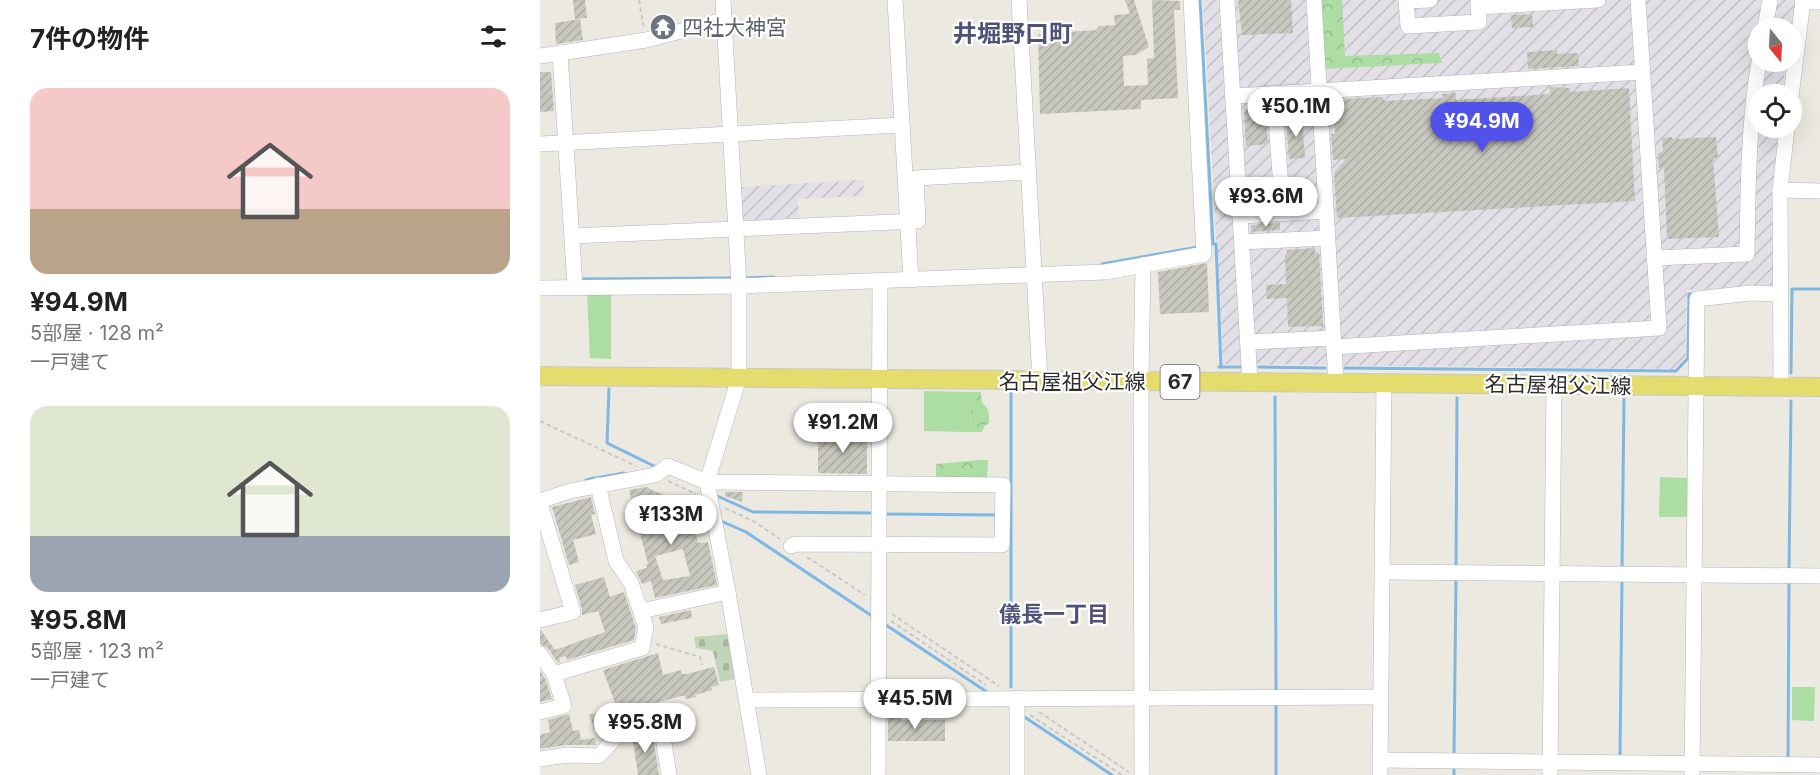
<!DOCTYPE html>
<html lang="ja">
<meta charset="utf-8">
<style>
body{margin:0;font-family:Inter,"Noto Sans JP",sans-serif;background:#f6f6f6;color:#222;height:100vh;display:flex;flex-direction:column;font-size:22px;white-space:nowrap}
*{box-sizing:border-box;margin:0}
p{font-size:20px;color:#767676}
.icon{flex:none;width:33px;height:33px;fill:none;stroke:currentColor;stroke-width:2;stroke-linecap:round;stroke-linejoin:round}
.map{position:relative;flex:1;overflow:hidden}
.sheet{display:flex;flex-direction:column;background:#fff;width:540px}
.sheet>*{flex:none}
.needle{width:39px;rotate:162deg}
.fabs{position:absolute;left:1208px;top:18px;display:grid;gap:12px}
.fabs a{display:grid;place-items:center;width:54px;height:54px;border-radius:50%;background:#fff;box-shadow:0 6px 24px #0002;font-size:30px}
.price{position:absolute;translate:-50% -51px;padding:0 14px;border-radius:21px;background:#fff;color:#222;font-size:20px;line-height:39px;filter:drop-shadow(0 2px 3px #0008)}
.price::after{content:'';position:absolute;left:50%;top:36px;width:18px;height:14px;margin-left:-9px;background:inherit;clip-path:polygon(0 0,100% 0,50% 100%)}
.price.active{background:#5052e9;color:#fff}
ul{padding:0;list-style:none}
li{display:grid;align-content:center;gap:12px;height:318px;padding:0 30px}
li span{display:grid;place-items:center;height:186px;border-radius:18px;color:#555}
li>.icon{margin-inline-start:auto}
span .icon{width:108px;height:108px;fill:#fffc;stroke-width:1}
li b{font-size:26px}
h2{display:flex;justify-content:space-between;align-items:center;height:72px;padding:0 30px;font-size:26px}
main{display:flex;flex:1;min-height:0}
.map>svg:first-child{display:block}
.industrial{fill:url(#industrial-furrows)}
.grass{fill:#acdda2}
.forest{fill:url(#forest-crowns)}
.cemetery{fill:url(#cemetery-stones)}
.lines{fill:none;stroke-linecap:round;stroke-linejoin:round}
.stream{stroke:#7eb7e4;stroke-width:3}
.building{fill:url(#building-hatch);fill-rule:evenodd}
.minor-casing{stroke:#b3b4be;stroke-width:16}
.major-casing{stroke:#c8c8c8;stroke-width:20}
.path{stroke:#c8c8c8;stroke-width:2;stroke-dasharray:4.5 3;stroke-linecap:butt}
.minor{stroke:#fff;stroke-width:15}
.major{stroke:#e4dd6e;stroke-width:18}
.labels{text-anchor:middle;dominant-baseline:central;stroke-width:4.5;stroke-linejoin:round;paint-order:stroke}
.shield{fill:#fff;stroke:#6b6b6b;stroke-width:1.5}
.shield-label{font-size:20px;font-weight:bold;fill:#2c2c2c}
.worship-label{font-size:21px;fill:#5b616d;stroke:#fff;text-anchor:start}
.street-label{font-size:21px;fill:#2c2c2c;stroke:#fff}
.neighbourhood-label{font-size:22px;font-weight:bold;fill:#505179;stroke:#fff}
.quarter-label{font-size:24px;font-weight:bold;fill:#505179;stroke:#fff}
</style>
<main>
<section class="sheet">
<h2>7件の物件<svg class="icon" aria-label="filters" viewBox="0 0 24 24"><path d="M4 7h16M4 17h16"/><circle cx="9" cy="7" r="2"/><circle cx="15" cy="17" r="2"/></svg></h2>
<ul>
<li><span style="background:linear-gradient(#f6c9c9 65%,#b9a48a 0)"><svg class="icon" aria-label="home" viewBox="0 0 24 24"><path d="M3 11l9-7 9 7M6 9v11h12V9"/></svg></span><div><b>¥94.9M</b><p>5部屋 · 128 m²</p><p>一戸建て</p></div></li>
<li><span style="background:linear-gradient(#dfe7d0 70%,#9aa5b1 0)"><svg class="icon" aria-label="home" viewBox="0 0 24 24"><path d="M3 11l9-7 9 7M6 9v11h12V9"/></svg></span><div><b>¥95.8M</b><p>5部屋 · 123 m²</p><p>一戸建て</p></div></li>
</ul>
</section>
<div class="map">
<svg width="1280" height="775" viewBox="0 0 1280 775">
<defs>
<pattern id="industrial-furrows" width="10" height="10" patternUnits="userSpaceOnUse" patternTransform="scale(1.5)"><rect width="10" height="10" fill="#e2e0e6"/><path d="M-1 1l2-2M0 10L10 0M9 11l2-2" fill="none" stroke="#c2c0c5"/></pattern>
<pattern id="forest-crowns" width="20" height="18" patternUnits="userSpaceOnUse" patternTransform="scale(1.5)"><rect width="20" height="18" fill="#acdda2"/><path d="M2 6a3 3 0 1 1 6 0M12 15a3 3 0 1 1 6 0" fill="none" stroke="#94be8c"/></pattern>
<pattern id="cemetery-stones" width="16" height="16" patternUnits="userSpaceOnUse" patternTransform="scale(1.5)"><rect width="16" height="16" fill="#c2d5b9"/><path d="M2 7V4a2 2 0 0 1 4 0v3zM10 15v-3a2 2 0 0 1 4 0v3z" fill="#a7b79f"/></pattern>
<pattern id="building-hatch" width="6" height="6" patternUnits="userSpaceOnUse" patternTransform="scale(1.5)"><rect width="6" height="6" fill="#c8c7be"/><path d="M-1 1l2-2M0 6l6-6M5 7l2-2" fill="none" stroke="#acaba3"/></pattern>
</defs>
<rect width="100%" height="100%" fill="#ece9e0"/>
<g class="industrial">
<path d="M663 0H1257L1251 33V28H1218V62H1246L1242 94H1218V128H1239L1236 159 1233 288 1147 290 1146 357 1135 369 683 364Z"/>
<path d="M323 180 324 196 258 199 259 223 205 225 202 221 200 187Z"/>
</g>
<g class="grass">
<path d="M47 292H71V359L50 358Z"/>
<path d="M384 391 431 392 430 432 384 431Z"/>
<path d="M1120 477 1147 478V517H1119Z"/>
<path d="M1252 687H1275L1274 721 1252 720Z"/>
</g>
<g class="forest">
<path d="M780 0H802L805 56 899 53 902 63 782 69Z"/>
<path d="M431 392H441L442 403C450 409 449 414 449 424L445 425 442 432H430Z"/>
<path d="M439 460H448L447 480 396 479V464Z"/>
</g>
<path class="cemetery" d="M187 634 195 679 180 682 173 651 156 648 154 637Z"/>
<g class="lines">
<g class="stream">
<path d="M660 0 673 244H676L681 367"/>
<path d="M562 264 658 247"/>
<path d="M205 278 233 277"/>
<path d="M40 279 192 278"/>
<path d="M679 367H702"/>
<path d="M719 367 785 368"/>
<path d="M805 368 1136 371 1148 358 1149 294H1156"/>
<path d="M1251 373 1252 289H1280"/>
<path d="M69 389 67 443 116 467"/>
<path d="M471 393V687"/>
<path d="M735 397 736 692"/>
<path d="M56 478 84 473"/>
<path d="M46 480 54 478"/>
<path d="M175 495 213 512 333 513"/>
<path d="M344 514 458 515"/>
<path d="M181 521 206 532 332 616"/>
<path d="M916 568 917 398"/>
<path d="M1082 569 1084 399"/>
<path d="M1249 570 1251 401"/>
<path d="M343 623 447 692"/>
<path d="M483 716 572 775"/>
<path d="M914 756 916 578"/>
<path d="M1080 757 1082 580"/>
<path d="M1248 759 1249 582"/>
<path d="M736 775V702"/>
<path d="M914 775V766"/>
</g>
</g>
<g class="building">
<path d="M33 0H45L47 18 35 19Z"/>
<path d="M585 0H594L609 47 596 55 583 56 584 86 608 85 607 59 614 58 612 0 640 1V10H634L638 98 601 100V109L500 114 498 34 556 30 559 26 575 25 574 15 590 14Z"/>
<path d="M698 0H751L753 33 702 35Z"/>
<path d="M992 14 993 27 972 28 971 15Z"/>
<path d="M40 19 43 40 16 44 15 23Z"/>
<path d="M1017 50V54L1038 53 1039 66 988 69 987 52Z"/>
<path d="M0 72H11L14 111 0 112Z"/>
<path d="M1010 87 1030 88V92L1089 88 1095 201 797 218 794 173 806 159 793 160 791 134H795L793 104 801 103V99L843 97 844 101 903 98 902 94 916 93V100L1010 94Z"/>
<path d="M725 108 728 144 706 146 704 109Z"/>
<path d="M762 117 765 158 749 159 746 118Z"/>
<path d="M1132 137 1133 139 1176 137 1178 158H1173L1179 237 1127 239 1124 167 1119 168 1118 153 1123 152 1122 138Z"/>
<path d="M740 223V230L711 232V225Z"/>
<path d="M775 248V253H779L783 326 748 327 747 298 727 299 726 285 746 284 745 255 747 254V250Z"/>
<path d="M667 263 669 312 620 314 618 272Z"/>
<path d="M278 434H327V474L278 473Z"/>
<path d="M106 487 130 498 124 509 144 504 149 506 158 543 168 542 177 585 115 598 111 581 102 584 96 571 107 568 106 565 108 564 89 490ZM143 549 150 576 123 580 115 556Z"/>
<path d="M185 492H203L202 502 185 496Z"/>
<path d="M51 497 55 514 51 515 56 534 33 540 39 562 29 565 12 507Z"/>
<path d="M64 577 70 597 84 592 96 628 94 640 27 660 26 656 19 658 20 662 18 663 8 648 0 644V629L15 650 65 632 58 611 42 615V609L35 585Z"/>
<path d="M151 610 152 618 121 624 119 617Z"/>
<path d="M118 653 123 675 141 670 142 674H147L174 667 179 685 171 687 173 690 155 695 156 697 146 699 145 696H141L108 705 110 710 84 717 54 728 49 715 76 706 63 670Z"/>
<path d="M0 671 5 678 12 699 0 702Z"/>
<path d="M348 713H360L361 720H405V741H348Z"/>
<path d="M29 714 33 731 39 730 41 740 55 738 56 745H26L0 749V735L10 732 8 720Z"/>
<path d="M112 730 119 775H98L92 735Z"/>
</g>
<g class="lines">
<defs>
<g id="minor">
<path d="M183 0 199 286V378L167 482 188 592 219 775"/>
<path d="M355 0 371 280"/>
<path d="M479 0 500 380"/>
<path d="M687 0 710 382"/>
<path d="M774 0 796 382"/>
<path d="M866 0 868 26 939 22 938 0"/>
<path d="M866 1 890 0"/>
<path d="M1262 2H1280"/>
<path d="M938 7 1058 0"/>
<path d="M1225 28 1230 0"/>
<path d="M20 53 35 287"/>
<path d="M0 56 106 40 184 20"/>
<path d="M734 93 743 214"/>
<path d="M693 96 1103 72"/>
<path d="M1251 96 1263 0"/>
<path d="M0 144 362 125"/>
<path d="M1240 190 1280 191"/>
<path d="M700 216 786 211"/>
<path d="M32 236 378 221 376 178 488 172"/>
<path d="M702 242 787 238"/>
<path d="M1114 258 1207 254C1208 190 1208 125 1219 62"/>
<path d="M0 288 199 286 565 272 664 254 651 0"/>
<path d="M708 342 793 338"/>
<path d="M793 347 1119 328 1098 0"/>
<path d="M1241 387 1240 190 1247 128"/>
<path d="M0 501 30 491 115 475 128 466 167 482 463 485 462 545 255 544 251 546"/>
<path d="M0 503 33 612 0 620"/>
<path d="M842 572 1280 576"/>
<path d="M101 611 188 592"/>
<path d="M0 654 14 674 102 648 106 627 91 583 76 561 58 485"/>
<path d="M477 698V775"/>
<path d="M206 700 841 697"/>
<path d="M0 712 24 706 14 674"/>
<path d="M0 759 27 755 59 756 86 726 120 718 129 775"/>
<path d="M840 760 1280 765"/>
<path d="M338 775 340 281"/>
<path d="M602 775 601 381 603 265"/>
<path d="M840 775 844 383"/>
<path d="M1010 775 1014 385"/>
<path d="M1152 775 1157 299 1210 293 1240 294"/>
</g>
<path id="major" d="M0 376 1280 387"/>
</defs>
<use href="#minor" class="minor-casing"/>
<use href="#major" class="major-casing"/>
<g class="path">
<path d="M99 0 104 29"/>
<path d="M0 421 96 466"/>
<path d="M128 481 156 494"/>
<path d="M185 508 213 521 240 539"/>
<path d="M267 557 325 595"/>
<path d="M352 614 459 686"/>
<path d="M351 621 446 685"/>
<path d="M116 644 160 657 162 665"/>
<path d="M499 712 589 772"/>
<path d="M490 715 582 775"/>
</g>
<use href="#minor" class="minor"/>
<use href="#major" class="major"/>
</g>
<defs>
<symbol id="temple-disc" viewBox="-11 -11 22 22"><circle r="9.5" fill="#6b7280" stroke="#fff"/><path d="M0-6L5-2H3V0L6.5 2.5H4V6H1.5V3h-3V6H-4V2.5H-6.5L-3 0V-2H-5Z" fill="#fff"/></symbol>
</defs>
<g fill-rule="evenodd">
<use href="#temple-disc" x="108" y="12" width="30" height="30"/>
</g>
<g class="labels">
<rect class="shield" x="620.5" y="365" width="39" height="34" rx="4.5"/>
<g class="shield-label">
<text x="640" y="382">67</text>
</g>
<g class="worship-label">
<text x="142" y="27">四社大神宮</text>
</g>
<g class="street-label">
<text x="532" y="381">名古屋祖父江線</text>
<text transform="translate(1018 385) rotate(1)">名古屋祖父江線</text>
</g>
<g class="neighbourhood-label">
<text x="514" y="614">儀長一丁目</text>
</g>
<g class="quarter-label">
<text x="473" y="33">井堀野口町</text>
</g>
</g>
</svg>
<div class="fabs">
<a><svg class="needle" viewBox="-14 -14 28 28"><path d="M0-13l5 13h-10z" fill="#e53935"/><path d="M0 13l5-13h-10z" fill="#767676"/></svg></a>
<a><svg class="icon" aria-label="locate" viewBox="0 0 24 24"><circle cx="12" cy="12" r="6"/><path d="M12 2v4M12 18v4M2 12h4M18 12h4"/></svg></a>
</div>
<b class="price" style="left:756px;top:138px">¥50.1M</b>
<b class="price active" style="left:942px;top:153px">¥94.9M</b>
<b class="price" style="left:726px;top:228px">¥93.6M</b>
<b class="price" style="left:303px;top:454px">¥91.2M</b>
<b class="price" style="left:131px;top:546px">¥133M</b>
<b class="price" style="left:375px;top:730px">¥45.5M</b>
<b class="price" style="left:105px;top:754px">¥95.8M</b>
</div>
</main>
